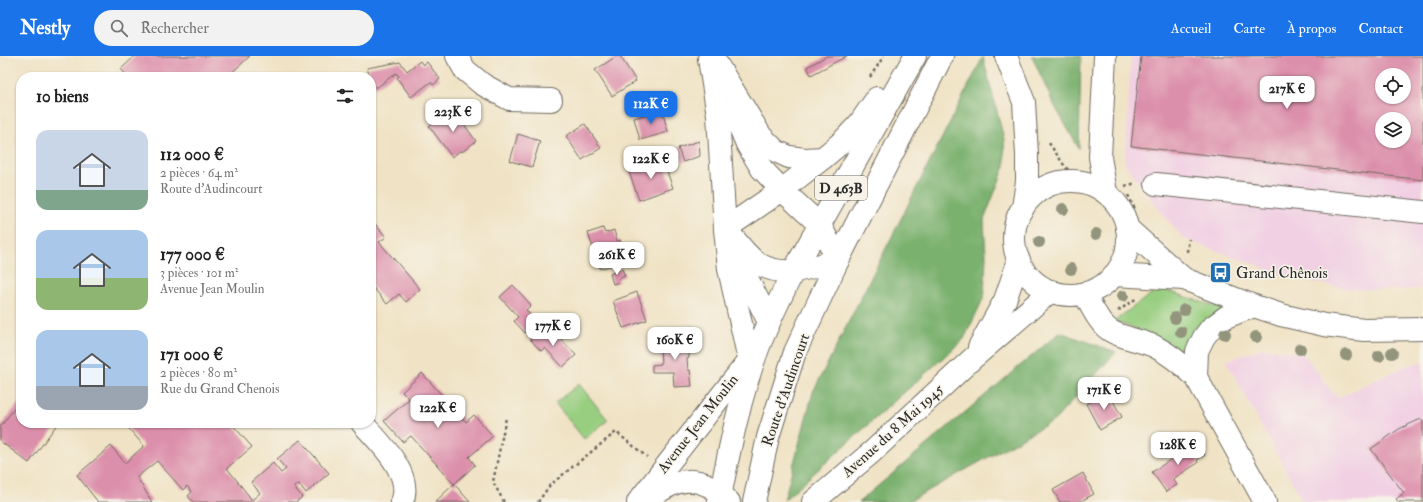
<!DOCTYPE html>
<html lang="fr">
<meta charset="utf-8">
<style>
body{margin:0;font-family:"IM FELL Double Pica",serif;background:#f2f2f2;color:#222;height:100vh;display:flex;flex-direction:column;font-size:15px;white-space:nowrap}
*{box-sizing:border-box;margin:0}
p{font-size:13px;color:#767676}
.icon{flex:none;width:22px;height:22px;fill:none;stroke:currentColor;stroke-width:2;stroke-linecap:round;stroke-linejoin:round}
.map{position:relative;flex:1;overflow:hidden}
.drawer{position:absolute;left:16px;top:16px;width:360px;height:356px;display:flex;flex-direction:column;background:#fff;border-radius:16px;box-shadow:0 1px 3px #0004}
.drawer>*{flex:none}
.controls{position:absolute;left:1375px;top:12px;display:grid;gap:8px}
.controls a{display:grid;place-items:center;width:36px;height:36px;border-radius:50%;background:#fff;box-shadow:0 1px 3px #0004;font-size:20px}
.price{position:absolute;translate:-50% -34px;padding:0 9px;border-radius:8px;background:#fff;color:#222;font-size:13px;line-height:26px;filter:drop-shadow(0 1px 2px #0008)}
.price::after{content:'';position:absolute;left:50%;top:24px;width:12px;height:9px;margin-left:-6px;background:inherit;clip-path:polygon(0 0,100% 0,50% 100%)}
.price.on{background:#1a73e8;color:#fff}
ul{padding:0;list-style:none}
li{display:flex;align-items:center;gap:12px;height:100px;padding:0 20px}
li span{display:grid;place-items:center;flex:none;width:112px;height:80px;border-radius:12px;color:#555}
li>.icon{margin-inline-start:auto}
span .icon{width:48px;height:48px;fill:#fffc;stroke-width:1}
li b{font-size:17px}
h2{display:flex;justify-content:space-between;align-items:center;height:48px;padding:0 20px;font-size:17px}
header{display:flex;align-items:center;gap:24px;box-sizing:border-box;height:56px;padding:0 20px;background:#1a73e8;color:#fff}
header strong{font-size:19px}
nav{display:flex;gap:22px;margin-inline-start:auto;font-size:14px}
.search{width:280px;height:36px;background:#f2f2f2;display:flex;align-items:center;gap:10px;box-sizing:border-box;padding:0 14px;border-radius:22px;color:#767676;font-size:15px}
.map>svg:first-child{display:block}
.built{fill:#f1d0e3;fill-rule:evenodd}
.green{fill:#98ce80;stroke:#627c56}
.forest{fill:#7ab16e;stroke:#526e4c}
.building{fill:#dc8fab;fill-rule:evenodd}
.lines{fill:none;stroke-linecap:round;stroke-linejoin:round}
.minor-casing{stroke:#706b61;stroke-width:24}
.major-casing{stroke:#706b61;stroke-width:24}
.path{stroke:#706b61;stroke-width:2.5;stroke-dasharray:3 3;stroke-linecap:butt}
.minor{stroke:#fff;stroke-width:22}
.major{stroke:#fff;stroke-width:22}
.tree{fill:#92947c}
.labels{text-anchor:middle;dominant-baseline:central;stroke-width:3;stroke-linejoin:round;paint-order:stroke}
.shield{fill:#f7f3e8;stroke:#686764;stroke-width:1}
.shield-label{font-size:14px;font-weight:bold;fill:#2b2b2b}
.poi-label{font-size:15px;fill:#2b2b2b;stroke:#f7f3e8;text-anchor:start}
.street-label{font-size:15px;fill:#2b2b2b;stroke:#f7f3e8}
</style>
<header>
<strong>Nestly</strong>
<div class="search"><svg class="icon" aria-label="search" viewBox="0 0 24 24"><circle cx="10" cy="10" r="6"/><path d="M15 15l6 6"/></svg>Rechercher</div>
<nav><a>Accueil</a><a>Carte</a><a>À propos</a><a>Contact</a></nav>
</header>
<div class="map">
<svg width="1423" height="446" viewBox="0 0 1423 446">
<rect width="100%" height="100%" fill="#f7f3e8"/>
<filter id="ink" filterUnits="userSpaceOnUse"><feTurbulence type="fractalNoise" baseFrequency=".025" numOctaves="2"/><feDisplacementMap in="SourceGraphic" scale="8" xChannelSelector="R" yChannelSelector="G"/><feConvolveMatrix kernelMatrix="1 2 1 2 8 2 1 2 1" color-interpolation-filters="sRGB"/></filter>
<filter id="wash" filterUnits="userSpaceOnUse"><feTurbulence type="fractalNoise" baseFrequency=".012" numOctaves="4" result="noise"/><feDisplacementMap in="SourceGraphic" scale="16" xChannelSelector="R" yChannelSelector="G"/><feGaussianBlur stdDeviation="0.9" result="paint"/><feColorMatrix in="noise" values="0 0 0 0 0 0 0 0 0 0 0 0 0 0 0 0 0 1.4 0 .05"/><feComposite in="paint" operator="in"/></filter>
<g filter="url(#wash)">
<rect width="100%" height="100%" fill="#f0e3c5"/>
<g class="built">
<path d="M1131 0H1423V232L1403 234 1349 233 1292 222 1184 183 1154 148 1125 108ZM1382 19H1404V41H1382ZM1382 63H1404V85H1382Z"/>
<path d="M1263 292 1303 297 1337 342 1406 310 1423 306V446H1303L1226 305Z"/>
</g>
<g class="green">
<path d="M1156 231 1223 253 1187 299 1155 280 1114 265 1154 236Z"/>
<path d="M579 328 608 364 584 383 555 347Z"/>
</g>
<g class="forest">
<path d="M1032 0H1081L1079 93 1052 45Z"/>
<path d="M983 1 1004 83 1005 110 984 164 986 200 984 241 964 283 784 444 813 336Z"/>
<path d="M1060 276 1116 296 1055 364 908 446H859Z"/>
</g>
<g id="blocks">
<g class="building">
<path d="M135 0H250L227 21H128L121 13Z"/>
<path d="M617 0H620L636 25 612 40 595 14Z"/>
<path d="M827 0H847L811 19 807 11Z"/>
<path d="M1141 0H1423V124L1131 90ZM1382 19H1404V41H1382ZM1382 63H1404V85H1382Z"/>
<path d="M420 5 423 9 427 6 440 23 433 29 431 26 411 41 397 22 399 20 396 17 376 32 372 27 367 12 400 6 407 15Z"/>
<path d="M455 51 461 59 459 61 476 85 462 96 461 94 452 101 429 70Z"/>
<path d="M662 54 668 76 640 84 634 62Z"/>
<path d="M585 68 601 92 582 104 566 80Z"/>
<path d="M518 78 540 85 532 111 510 105Z"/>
<path d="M699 85 700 100 683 106 678 92Z"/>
<path d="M663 105 673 132 639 144 629 116Z"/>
<path d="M371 163 386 181 379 186 420 233 406 246 399 238 387 248 371 229Z"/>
<path d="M603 172 605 177 614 174 617 185 620 184 624 196 611 200 613 209 600 213 588 177Z"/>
<path d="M622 213 625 220 618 223 619 226 613 228 610 218Z"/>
<path d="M513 229 531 249 526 254 537 266 525 277 514 265 518 261 500 241Z"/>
<path d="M637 236 647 264 623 272 613 245Z"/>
<path d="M543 271 554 283 558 280 576 299 563 311 545 292 541 295 530 283Z"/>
<path d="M683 279 686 296H689V302L687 303 688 314H690L692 330 674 331 673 316H652V309L661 308 660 289 667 288V280Z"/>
<path d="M422 317 466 366 474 359 493 380 469 401 475 409 454 428 411 380 403 386 384 365 409 343 402 336Z"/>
<path d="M1108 336 1122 361 1100 374 1086 348Z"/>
<path d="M21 344V367H58L29 407 0 385V371Z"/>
<path d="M1421 363 1423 366V446H1398L1396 443 1404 437 1371 393 1399 373Z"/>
<path d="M124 367H231L252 391 227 412 252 444 260 437 251 426 273 407 281 417 286 413 277 403 300 384 329 417 306 437 299 428 294 431 302 441 296 446H193L188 440 192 436 187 430 183 434 157 405 137 421 152 446H98L77 419 111 390 125 407 144 390Z"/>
<path d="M1197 386 1205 399 1197 404 1198 407 1173 423 1177 429 1166 436 1152 416Z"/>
<path d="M1083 417 1094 438 1079 446H1060L1053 434Z"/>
<path d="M454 428 470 446H435Z"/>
</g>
</g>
</g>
<g filter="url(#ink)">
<use href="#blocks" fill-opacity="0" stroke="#706b61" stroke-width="1"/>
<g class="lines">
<defs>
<g id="minor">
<path d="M457 0 465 14 482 28 509 43 551 44"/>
<path d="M1006 0 1024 46 1027 99V125L1023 152"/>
<circle cx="1071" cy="182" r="57"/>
<path d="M1156 128 1423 156"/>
<path d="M1127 172 1184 223"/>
<path d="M1114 219 1184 223 1254 250 1281 259 1324 269 1364 274 1423 273"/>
<path d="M1084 237C1091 249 1097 264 1108 273 1116 280 1142 285 1154 290 1170 298 1183 309 1196 321L1265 446"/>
<path d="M979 291 1005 244 1019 204"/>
<path d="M747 295 729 213 725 173 782 134 823 102"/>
<path d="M1196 321 1197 295 1204 281 1211 272 1226 261 1254 250"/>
<path d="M362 367C379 386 414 418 402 446"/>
<path d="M647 445C676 420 701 416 729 446"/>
<path d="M638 446 757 294"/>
<path d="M813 446 872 396 972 303 1051 235"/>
</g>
<g id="major">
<path d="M712 0 761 80 776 95 789 101 805 103 823 102 842 86 859 68 877 42"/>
<path d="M1105 0 1100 101 1106 137"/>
<path d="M709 3 718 59 725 173 743 214 769 266"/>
<path d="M733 55 747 88 762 113 782 134 820 169 838 204"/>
<path d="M735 184C742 192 749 202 759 208 784 223 813 211 838 204"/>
<path d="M719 446C729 395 740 339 759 290 769 265 781 240 793 216L915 0"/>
<path d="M754 446 768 381 795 296 838 204 942 0"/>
</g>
</defs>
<use href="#minor" class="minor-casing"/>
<use href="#major" class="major-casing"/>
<g class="path">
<path d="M870 21 884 0"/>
<path d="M1049 87 1064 109 1078 126"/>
<path d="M1125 130 1136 127"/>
<path d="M1128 139 1135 153"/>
<path d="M1187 196 1189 183"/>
<path d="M1118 255 1137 242"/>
<path d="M504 446 493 426 506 362"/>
<path d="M538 446 550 429 616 376 647 401"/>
</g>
<use href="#minor" class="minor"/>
<use href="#major" class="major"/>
</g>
<g class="tree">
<circle cx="1063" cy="153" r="6"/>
<circle cx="1096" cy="178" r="6"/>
<circle cx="1039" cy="186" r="6"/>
<circle cx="1071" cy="213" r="6"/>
<circle cx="1123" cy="240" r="6"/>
<circle cx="1184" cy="254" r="6"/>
<circle cx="1175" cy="262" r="6"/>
<circle cx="1181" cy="276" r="6"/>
<circle cx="1225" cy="278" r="6"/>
<circle cx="1256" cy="281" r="6"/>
<circle cx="1300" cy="293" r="6"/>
<circle cx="1392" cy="297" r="6"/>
<circle cx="1346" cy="299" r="6"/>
<circle cx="1379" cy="300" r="6"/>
</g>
</g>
<defs>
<symbol id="bus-square" viewBox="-11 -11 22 22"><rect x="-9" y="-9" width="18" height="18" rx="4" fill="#1f6fb2" stroke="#f7f3e8"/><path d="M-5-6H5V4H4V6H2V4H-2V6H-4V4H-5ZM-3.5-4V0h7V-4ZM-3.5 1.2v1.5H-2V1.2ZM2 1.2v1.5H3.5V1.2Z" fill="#fff"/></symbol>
</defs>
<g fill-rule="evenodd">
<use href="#bus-square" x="1208" y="204" width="25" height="25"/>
</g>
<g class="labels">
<rect class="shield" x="815" y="120" width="52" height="24" rx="3"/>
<g class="shield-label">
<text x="841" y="132">D 463B</text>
</g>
<g class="poi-label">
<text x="1236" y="217">Grand Chênois</text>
</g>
<g class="street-label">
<text transform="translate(786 334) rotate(-71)">Route d'Audincourt</text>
<text transform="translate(698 368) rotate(-52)">Avenue Jean Moulin</text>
<text transform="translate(893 375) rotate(-42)">Avenue du 8 Mai 1945</text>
</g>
</g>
</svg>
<div class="controls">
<a><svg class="icon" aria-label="locate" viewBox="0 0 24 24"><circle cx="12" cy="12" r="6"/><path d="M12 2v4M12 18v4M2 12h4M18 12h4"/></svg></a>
<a><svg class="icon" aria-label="layers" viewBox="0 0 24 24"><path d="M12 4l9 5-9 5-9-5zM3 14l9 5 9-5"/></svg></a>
</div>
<b class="price" style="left:1287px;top:54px">217K €</b>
<b class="price on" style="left:651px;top:69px">112K €</b>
<b class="price" style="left:453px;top:77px">223K €</b>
<b class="price" style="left:651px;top:124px">122K €</b>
<b class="price" style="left:617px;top:220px">261K €</b>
<b class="price" style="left:553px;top:291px">177K €</b>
<b class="price" style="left:675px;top:305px">160K €</b>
<b class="price" style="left:1104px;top:355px">171K €</b>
<b class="price" style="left:438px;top:373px">122K €</b>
<b class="price" style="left:1178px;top:410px">128K €</b>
<section class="drawer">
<h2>10 biens<svg class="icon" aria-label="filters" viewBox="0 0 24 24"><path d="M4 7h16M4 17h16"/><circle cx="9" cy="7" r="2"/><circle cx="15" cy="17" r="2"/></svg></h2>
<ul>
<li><span style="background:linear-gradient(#c9d6e8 75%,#7fa58c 0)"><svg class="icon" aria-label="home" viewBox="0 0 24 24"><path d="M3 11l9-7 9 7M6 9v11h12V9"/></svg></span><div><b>112 000 €</b><p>2 pièces · 64 m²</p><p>Route d'Audincourt</p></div></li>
<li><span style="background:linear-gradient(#a9c7e8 60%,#8fb573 0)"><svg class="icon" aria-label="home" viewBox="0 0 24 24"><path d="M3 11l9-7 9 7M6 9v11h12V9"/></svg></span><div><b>177 000 €</b><p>3 pièces · 101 m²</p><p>Avenue Jean Moulin</p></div></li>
<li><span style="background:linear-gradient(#a9c7e8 70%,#9aa5b1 0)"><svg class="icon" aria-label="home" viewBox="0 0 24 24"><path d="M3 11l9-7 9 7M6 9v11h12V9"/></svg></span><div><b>171 000 €</b><p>2 pièces · 80 m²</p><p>Rue du Grand Chenois</p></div></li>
</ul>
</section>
</div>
